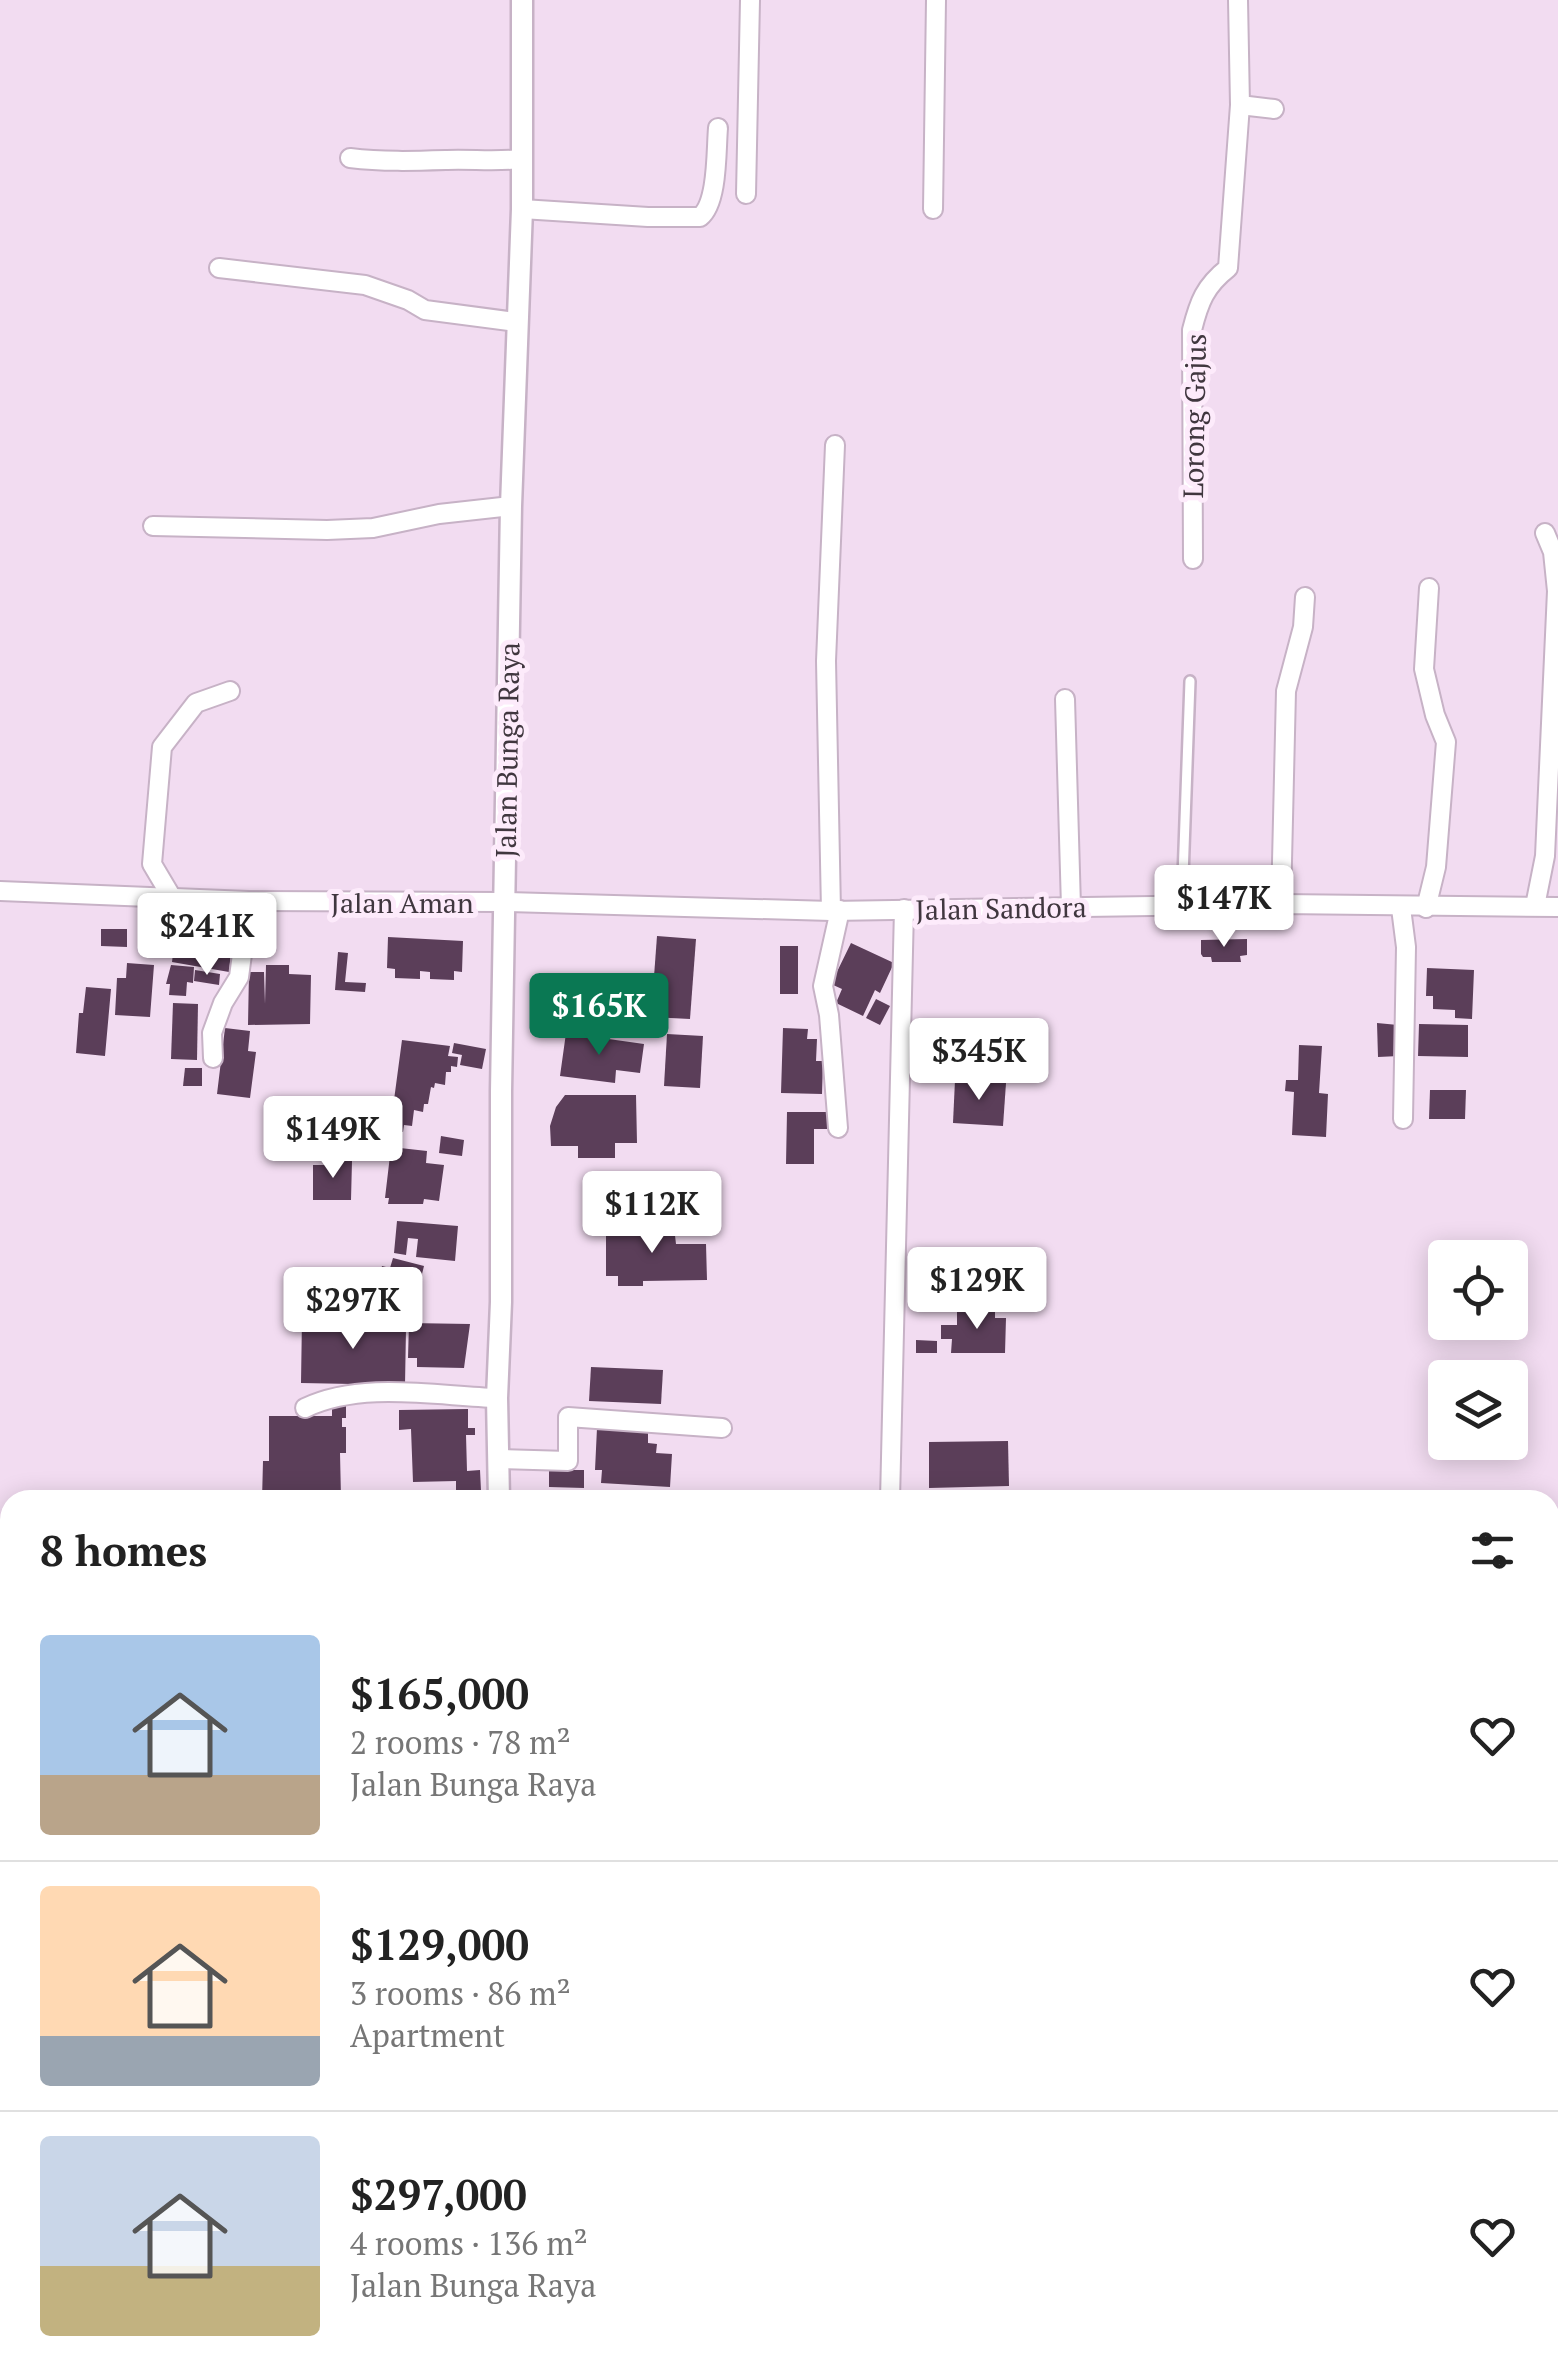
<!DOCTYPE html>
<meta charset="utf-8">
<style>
body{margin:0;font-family:"PT Serif",serif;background:#f6f6f6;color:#222;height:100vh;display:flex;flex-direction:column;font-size:38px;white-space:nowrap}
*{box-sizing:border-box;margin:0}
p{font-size:32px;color:#767676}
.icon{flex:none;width:55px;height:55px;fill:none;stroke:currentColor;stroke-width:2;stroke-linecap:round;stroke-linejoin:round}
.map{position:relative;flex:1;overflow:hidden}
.details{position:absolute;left:0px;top:1490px;width:1560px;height:890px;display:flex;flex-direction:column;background:#fff;border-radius:30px 30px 0 0;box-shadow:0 5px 25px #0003}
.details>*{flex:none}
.tools{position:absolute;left:1428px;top:1240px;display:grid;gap:20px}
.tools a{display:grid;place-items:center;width:100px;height:100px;border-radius:10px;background:#fff;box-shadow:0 5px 25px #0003;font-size:50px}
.price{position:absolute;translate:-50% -85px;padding:0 22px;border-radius:10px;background:#fff;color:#222;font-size:32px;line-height:65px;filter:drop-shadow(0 2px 5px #0008)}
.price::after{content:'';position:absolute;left:50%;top:60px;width:30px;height:22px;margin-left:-15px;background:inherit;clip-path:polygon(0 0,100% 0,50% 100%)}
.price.active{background:#0a7853;color:#fff}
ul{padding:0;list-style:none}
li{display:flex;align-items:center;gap:30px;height:250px;padding:0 40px}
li+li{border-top:2px solid #e0e0e0}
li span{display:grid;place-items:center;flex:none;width:280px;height:200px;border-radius:10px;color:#555}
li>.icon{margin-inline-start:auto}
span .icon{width:120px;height:120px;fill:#fffc;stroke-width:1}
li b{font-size:42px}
h2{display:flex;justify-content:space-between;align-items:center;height:120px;padding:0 40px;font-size:42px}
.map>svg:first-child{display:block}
.building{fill:#5b3e59}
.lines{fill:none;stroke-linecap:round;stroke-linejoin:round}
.service-casing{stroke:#c7b2c6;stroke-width:14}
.minor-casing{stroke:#c7b2c6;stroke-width:22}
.tertiary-casing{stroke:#c7b2c6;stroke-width:25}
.service{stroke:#fff;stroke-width:9}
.minor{stroke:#fff;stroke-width:18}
.tertiary{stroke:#fff;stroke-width:20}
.labels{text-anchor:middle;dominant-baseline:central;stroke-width:10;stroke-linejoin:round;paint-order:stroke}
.street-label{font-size:28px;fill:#40373f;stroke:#fdebfb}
</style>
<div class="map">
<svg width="1558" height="2380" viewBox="0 0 1558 2380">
<rect width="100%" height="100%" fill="#f2dcf1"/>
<g class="building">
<path d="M101 929H127V947L101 946Z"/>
<path d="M184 932 203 934 202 940 232 943 229 972 172 962 175 937Z"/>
<path d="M657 936 696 939 690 1019 651 1017Z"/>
<path d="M388 937 463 941 462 972 454 971V980L430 979V972L420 971V979L395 978V969L387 968Z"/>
<path d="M1247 939V955L1240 956 1241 962H1212L1211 957H1203L1201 954V940Z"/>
<path d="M851 943 894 963 880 993 875 990 863 1016 836 1003 842 989 831 984Z"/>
<rect x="780" y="946" width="18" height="48"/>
<path d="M338 952 348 953 345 982 366 983 365 992 335 990Z"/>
<path d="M127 963 154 965 150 1017 115 1015 117 978H126Z"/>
<path d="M171 965 194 967 193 983 187 982 186 996 169 995 170 984H166Z"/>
<path d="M266 965H289V974L311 975 310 1024 248 1025 249 972H264L265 1004Z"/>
<path d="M1427 968 1474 970 1472 1019 1455 1018V1010L1433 1009V996H1426Z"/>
<path d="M195 970 220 974 219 985 194 981Z"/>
<path d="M86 987 111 989 105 1056 76 1053 79 1013H83Z"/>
<path d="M876 999 890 1006 880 1025 866 1018Z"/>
<path d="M173 1003 198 1004 197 1060 171 1059Z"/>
<path d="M1377 1023 1398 1025 1399 1056 1378 1057Z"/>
<path d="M1419 1024 1468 1025V1057L1418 1056Z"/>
<path d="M225 1028 250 1031 248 1051 256 1052 250 1098 217 1094Z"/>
<path d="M783 1028 808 1029 807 1039H817L816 1061H823L822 1094 781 1093Z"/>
<path d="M566 1033 644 1044 640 1073 616 1070 615 1083 560 1076Z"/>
<path d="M667 1034 703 1036 700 1088 664 1086Z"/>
<path d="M1006 1038 1007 1078 939 1079 938 1059H911V1039Z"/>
<path d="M402 1040 450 1046 448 1056 458 1057 457 1067 451 1066V1072H446L445 1085 435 1083 434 1088 431 1087 428 1104H424L423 1112 414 1110 412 1126 404 1125 403 1132 390 1130Z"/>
<path d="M454 1043 486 1049 482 1069 460 1065 462 1055 452 1053Z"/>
<path d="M1299 1045 1322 1046 1319 1093 1328 1094 1326 1137 1292 1135 1294 1092 1285 1091 1286 1080H1298Z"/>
<path d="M185 1068H202V1086H183Z"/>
<path d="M955 1080 1006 1083 1003 1126 953 1123Z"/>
<path d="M1430 1090H1466L1465 1119H1429Z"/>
<path d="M565 1095H636L637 1143H615V1158H578V1146H551L550 1126 556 1107Z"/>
<path d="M787 1112H829L828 1129H814V1164H786Z"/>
<path d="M441 1136 464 1140 462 1156 439 1153Z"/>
<path d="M391 1147 427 1151 426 1163 444 1165 439 1201 424 1199 423 1204H388L389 1198H385Z"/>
<path d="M334 1160 352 1161 351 1200H313V1165H334Z"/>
<path d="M397 1221 458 1226 455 1261 416 1257 418 1239 408 1238 406 1255 394 1253Z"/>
<path d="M632 1221H644L645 1227H674L676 1244H706L707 1280 643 1281V1286H618V1276H606V1229H632Z"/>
<path d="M393 1258 424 1266 420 1282 411 1279 406 1297 376 1289 382 1266 390 1268Z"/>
<path d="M957 1308H995V1318H1006L1005 1353H951L952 1339H941V1325H957Z"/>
<path d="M302 1318 397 1320V1328H406L405 1385 301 1383Z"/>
<path d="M409 1323 470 1324 464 1368 417 1367V1358H408Z"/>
<path d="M916 1340 937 1341V1353H916Z"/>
<path d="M591 1367 663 1370 661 1404 589 1401Z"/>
<path d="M332 1403H346V1418H342V1427H346V1453H340L341 1498 262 1500 263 1461H269V1416H332Z"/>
<path d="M468 1409V1428H475V1435H466L467 1471 480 1470 481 1491H456V1481L413 1482 411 1429 399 1430V1410Z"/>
<path d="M597 1428 648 1430V1443L657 1444 656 1453 672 1454 670 1487 601 1483 602 1470H595Z"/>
<path d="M1008 1441 1009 1486 929 1488V1442Z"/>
<path d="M549 1470H584V1488L549 1487Z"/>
<path d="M1550 1913 1558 1915V1969L1550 1967Z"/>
<rect x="1550" y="2179" width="8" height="84"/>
<path d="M170 2370H223L224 2380H171Z"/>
<path d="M251 2370H304L305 2380H251Z"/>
<rect x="541" y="2370" width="56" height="10"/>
<path d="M602 2370H700L699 2380H601Z"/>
<path d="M788 2370H824V2380H751V2372Z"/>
<path d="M909 2370H968V2380H908Z"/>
<path d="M1274 2370H1319L1335 2373V2380H1273Z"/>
</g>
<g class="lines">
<defs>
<path id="service" d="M1182 905 1190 681"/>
<g id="minor">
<path d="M1238 0 1240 105 1274 109"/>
<path d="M350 158C383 162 414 161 447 160 472 159 495 162 520 159"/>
<path d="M746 194 750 0"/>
<path d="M522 209 648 217H700C718 203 716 151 718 128"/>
<path d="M933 209 936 0"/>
<path d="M219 268 365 285 408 300 425 310 516 322"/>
<path d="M153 526 327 530 373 528 439 514 511 506"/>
<path d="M1193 559 1192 330C1199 302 1205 286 1228 268L1240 105"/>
<path d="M1065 699 1071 907"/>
<path d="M0 891 249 901 504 902 831 911 1281 904 1558 907"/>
<path d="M171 896 152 864 162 747 196 703 230 691"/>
<path d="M1281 904 1286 691 1303 627 1305 597"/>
<path d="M1535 906 1545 856 1557 591 1553 552 1545 533"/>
<path d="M1401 908 1406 947 1403 1119"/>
<path d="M1426 908 1436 867 1446 742 1435 715 1424 669 1429 588"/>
<path d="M831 911 826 661 835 445"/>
<path d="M213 1058 212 1033 223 1003 239 977 249 901"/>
<path d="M838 1128 829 1015 823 986 840 910"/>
<path d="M305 1408C362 1381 435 1396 497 1398"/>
<path d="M498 1459 568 1461V1417L722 1428"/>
<path d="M890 1500 904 909"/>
<path d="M0 2098H10"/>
<path d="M1550 2110H1558"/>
<path d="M85 2370 86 2380"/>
<path d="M242 2370 243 2380"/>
<path d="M718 2370 735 2376"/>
<path d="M1343 2370V2380"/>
<path d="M1183 2380V2370"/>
</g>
<g id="tertiary">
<path d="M499 1500 497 1398 501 1302V1091L511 506 522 209V0"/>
<path d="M506 2370V2380"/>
</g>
</defs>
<use href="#service" class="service-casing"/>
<use href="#minor" class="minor-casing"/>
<use href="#tertiary" class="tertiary-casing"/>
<use href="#service" class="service"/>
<use href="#minor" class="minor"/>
<use href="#tertiary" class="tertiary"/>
</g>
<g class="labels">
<g class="street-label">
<text transform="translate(1194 416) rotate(-89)">Lorong Gajus</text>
<text transform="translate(507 750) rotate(-89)">Jalan Bunga Raya</text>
<text x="402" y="902">Jalan Aman</text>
<text transform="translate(1001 908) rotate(-1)">Jalan Sandora</text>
</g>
</g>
</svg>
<div class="tools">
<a><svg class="icon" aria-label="locate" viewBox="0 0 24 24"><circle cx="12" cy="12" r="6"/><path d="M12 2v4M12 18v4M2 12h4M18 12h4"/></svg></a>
<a><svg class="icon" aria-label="layers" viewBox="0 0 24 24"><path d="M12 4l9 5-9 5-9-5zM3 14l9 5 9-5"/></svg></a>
</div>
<b class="price" style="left:1224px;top:950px">$147K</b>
<b class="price" style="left:207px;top:978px">$241K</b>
<b class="price active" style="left:599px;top:1058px">$165K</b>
<b class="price" style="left:979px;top:1103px">$345K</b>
<b class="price" style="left:333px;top:1181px">$149K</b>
<b class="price" style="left:652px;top:1256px">$112K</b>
<b class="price" style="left:977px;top:1332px">$129K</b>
<b class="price" style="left:353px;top:1352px">$297K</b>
<section class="details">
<h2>8 homes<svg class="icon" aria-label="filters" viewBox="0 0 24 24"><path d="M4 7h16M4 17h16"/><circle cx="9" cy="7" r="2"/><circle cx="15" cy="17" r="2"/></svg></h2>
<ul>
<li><span style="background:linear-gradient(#a9c7e8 70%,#b9a48a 0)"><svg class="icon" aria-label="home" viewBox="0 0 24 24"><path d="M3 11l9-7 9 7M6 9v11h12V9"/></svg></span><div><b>$165,000</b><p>2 rooms · 78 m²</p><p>Jalan Bunga Raya</p></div><svg class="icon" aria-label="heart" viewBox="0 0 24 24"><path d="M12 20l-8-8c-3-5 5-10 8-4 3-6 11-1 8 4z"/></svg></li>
<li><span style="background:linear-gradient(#ffd9b3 75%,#9aa5b1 0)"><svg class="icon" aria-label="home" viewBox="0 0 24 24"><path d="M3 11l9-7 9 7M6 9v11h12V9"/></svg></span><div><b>$129,000</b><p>3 rooms · 86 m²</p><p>Apartment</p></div><svg class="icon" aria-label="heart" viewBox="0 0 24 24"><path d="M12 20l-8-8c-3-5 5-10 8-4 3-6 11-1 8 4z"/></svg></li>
<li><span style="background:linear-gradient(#c9d6e8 65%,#c2b280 0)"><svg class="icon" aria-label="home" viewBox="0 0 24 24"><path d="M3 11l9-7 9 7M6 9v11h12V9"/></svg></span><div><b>$297,000</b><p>4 rooms · 136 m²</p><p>Jalan Bunga Raya</p></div><svg class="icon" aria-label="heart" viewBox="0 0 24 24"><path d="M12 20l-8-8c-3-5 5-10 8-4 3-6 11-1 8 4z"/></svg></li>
</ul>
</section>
</div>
